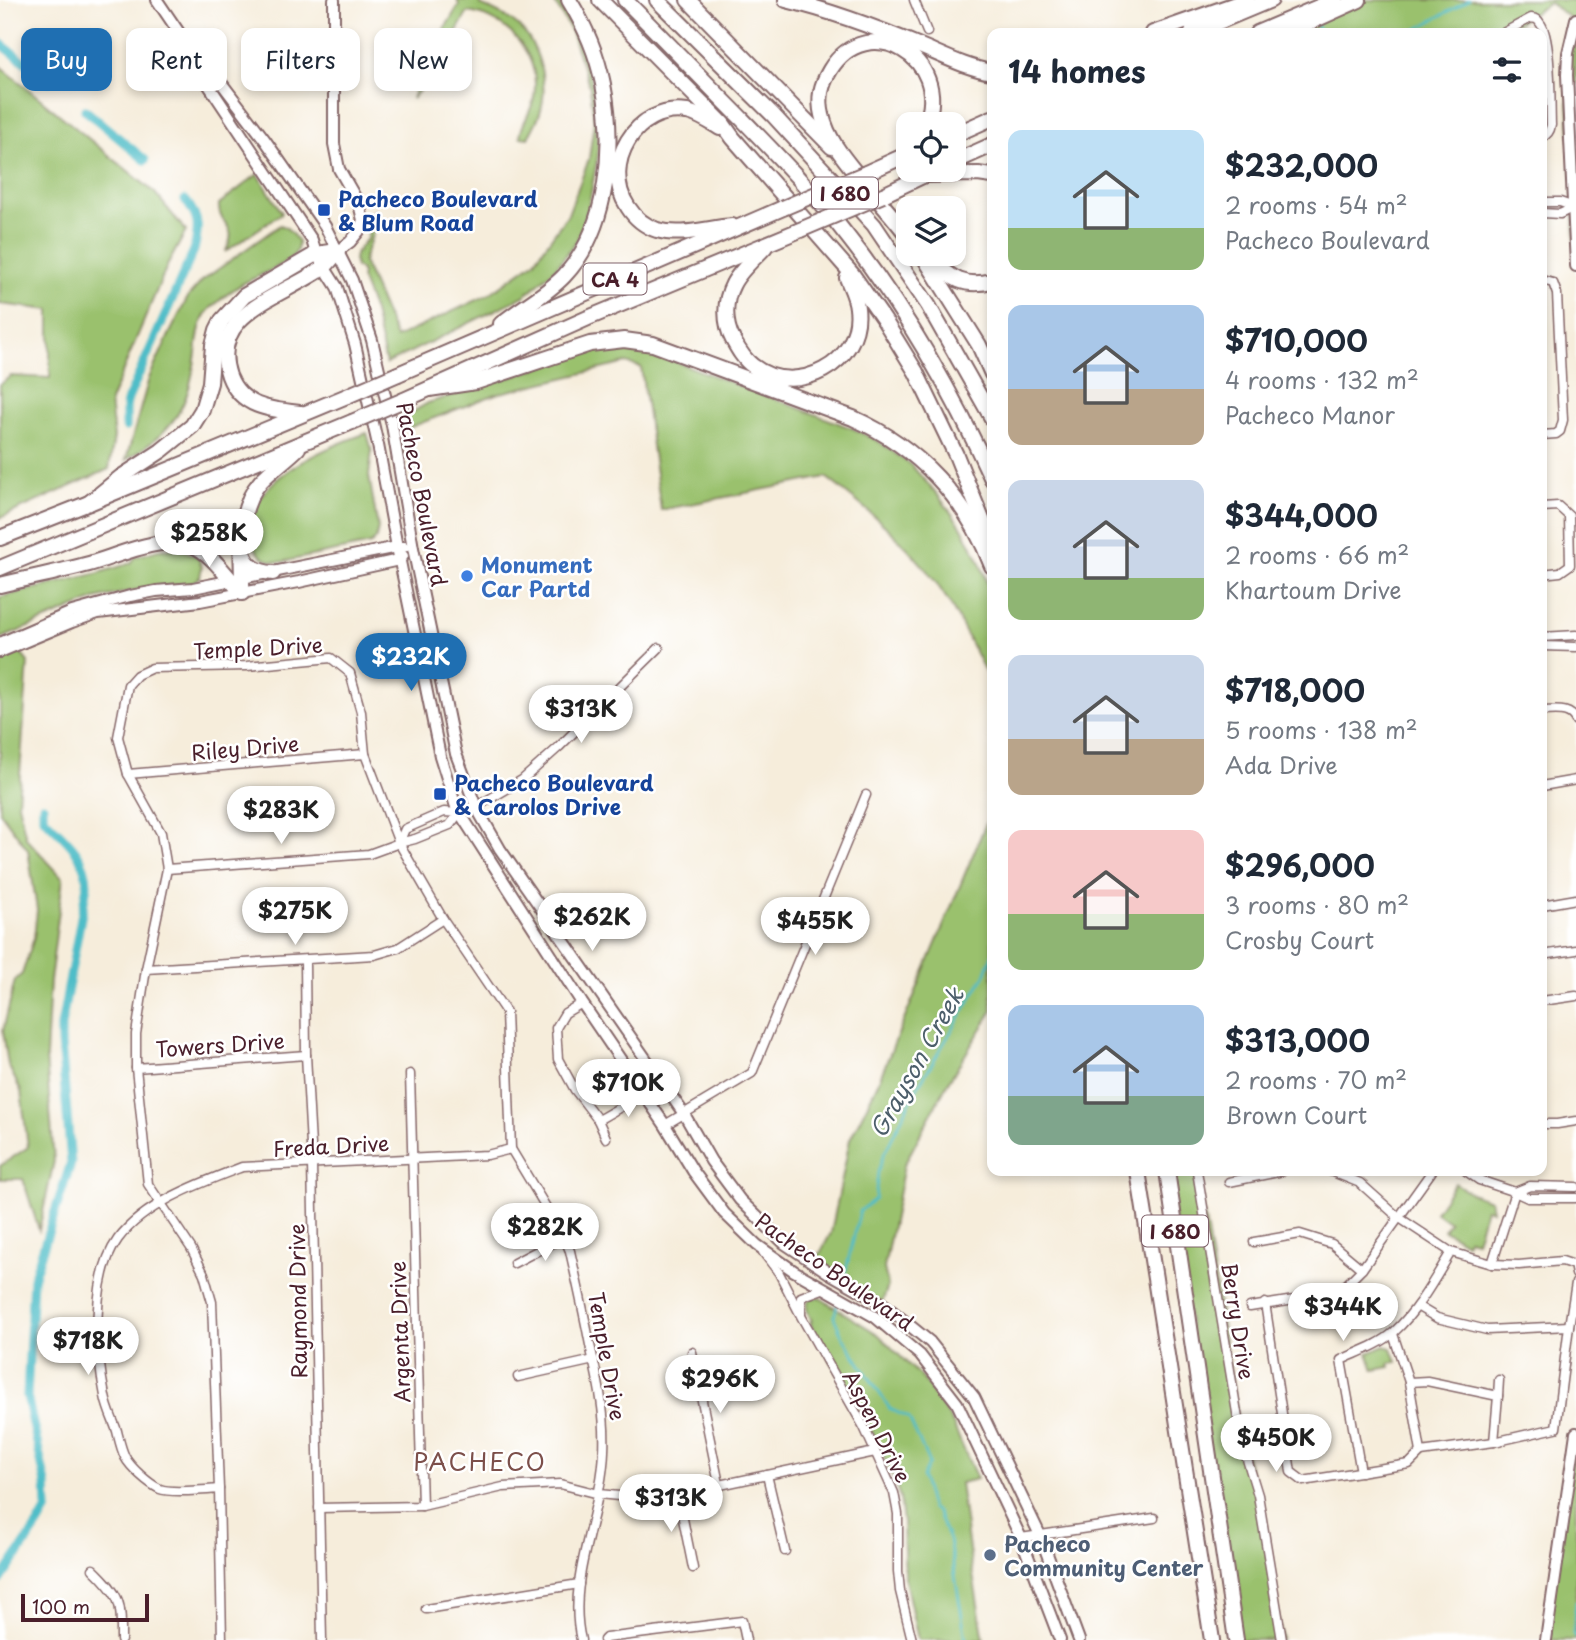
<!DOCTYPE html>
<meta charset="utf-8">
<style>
body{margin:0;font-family:"Playpen Sans",sans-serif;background:#f6f6f7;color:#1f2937;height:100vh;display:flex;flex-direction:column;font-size:26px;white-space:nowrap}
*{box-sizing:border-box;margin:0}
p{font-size:23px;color:#747a83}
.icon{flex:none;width:38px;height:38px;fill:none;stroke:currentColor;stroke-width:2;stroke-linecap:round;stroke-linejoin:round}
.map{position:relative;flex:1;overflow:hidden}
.panel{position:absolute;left:987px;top:28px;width:560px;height:1148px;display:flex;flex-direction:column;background:#fff;border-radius:14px;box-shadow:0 4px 10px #0003}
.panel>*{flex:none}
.banner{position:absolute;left:21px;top:28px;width:665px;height:63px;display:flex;gap:14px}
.tools{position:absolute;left:896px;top:112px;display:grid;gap:14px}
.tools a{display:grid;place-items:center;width:70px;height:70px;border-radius:14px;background:#fff;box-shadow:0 4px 10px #0003;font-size:35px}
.scale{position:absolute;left:21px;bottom:18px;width:128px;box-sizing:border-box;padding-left:7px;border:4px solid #4a1f2b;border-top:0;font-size:19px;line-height:24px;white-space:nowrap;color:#4a1f2b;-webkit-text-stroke:5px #fff;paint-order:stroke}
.price{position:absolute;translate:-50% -60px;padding:0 16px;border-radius:24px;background:#fff;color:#222;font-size:23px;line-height:46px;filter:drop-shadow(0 2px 4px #0008)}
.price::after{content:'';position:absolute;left:50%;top:42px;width:21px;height:16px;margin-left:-10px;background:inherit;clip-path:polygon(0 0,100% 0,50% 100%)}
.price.selected{background:#1f6fb2;color:#fff}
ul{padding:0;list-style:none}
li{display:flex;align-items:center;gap:21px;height:175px;padding:0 21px}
li span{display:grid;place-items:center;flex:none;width:196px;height:140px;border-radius:14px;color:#555}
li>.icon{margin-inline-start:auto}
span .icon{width:84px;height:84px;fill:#fffc;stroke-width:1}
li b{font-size:30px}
h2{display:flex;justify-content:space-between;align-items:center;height:84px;padding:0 21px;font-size:30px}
.chip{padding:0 24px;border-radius:14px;background:#fff;box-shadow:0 4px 10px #0003;font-size:24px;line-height:63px}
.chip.selected{background:#1f6fb2;color:#fff}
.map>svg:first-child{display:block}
.green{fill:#9ac16d;stroke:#72704c;stroke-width:2}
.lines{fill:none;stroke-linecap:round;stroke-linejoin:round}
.stream{stroke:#4fbdc8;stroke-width:2.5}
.canal{stroke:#4fbdc8;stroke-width:9}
.street-casing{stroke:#866769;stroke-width:11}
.secondary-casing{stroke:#866769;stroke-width:14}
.highway-casing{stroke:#866769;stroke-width:18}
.street{stroke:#fff;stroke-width:8}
.secondary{stroke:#fff;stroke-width:10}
.highway{stroke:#fff;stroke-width:14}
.highway-bridge-casing{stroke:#866769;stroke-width:18;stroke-linecap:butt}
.highway-bridge{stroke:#fff;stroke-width:14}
.transit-dot{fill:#1a4fb4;stroke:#fff;stroke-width:2.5}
.shop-dot{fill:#3f7fe0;stroke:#fff;stroke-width:2.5}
.service-dot{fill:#5c6f8a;stroke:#fff;stroke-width:2.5}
.labels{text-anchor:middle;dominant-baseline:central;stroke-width:5;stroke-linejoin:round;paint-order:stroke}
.shield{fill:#fff;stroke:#80626b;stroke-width:2}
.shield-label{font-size:19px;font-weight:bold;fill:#4a1f2b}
.transit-label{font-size:21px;font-weight:bold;fill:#164399;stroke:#fff;text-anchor:start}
.street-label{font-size:21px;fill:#4a1f2b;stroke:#fff}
.shop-label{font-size:21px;font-weight:bold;fill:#366cbe;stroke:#fff;text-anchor:start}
.service-label{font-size:21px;font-weight:bold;fill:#4e5e75;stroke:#fff;text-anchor:start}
.water-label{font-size:23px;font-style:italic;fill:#4c5e6a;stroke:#fff}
.quarter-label{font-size:24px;letter-spacing:2px;fill:#7c4f4a;stroke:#fff}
</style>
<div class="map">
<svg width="1576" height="1640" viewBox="0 0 1576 1640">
<rect width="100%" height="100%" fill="#fff"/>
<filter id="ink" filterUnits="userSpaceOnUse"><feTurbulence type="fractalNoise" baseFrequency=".0143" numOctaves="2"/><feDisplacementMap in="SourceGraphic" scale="14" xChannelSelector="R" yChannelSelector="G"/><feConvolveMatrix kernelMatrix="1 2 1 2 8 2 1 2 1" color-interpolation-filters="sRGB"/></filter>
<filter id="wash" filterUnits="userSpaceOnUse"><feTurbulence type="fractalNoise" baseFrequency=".00686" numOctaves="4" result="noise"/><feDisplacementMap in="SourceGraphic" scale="28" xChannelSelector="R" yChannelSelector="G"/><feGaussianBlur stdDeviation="1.57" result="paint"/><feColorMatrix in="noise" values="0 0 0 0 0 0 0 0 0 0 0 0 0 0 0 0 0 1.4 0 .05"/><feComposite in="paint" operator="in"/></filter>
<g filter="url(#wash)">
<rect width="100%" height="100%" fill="#f6eddb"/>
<g class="green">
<path d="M457 0H483L480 5C494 10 507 16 518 26 540 46 549 85 540 113 537 122 532 130 528 138L520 137C521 123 532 112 534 97 541 55 508 18 468 12L426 83 412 99 423 64 459 5Z"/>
<path d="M553 0H558L575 30 585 58 594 88 597 123 598 155 588 209 577 240 554 270 524 296 386 364 374 312 361 278 362 274 360 269 356 268 354 260 355 255 360 247 367 239 372 213 375 210 373 233 363 261 396 338 488 295 534 262 568 214 589 159 594 121 590 88 570 29Z"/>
<path d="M1335 0H1576V261L1567 75 1575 22 1550 3 1503 33H1258Z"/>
<path d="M0 66 155 193 186 231 167 266 110 401 114 437 109 469 0 518V384L11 376 50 378V310L0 304Z"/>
<path d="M258 174 282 213 225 252C241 224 217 226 219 204Z"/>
<path d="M280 225 287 228 298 241C298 245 298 249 296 252 290 263 258 276 246 282 234 288 221 299 211 308 199 319 198 337 196 353 188 410 175 429 126 460L149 378 170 333 188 297 203 280Z"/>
<path d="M602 349 629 350 653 353 854 429 878 441 912 466 937 494 961 526 979 560 992 597V685C977 657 964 627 947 599 916 549 871 512 826 477L661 510 641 367 626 363 496 394 406 429 402 418 428 403 520 374 577 355Z"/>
<path d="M367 433 372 450 369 476 378 528 376 539 371 544 281 562C267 562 257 556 253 542 236 483 324 448 367 433Z"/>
<path d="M172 549 185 551 198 557 202 567 200 577 191 583 136 590 95 599 0 639V597L99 573 131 563 135 557 158 550Z"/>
<path d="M15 646 28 662 18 803 26 838 63 878 50 981 46 1057 54 1161 39 1230 23 1179H0V1166L28 1147 21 1091 8 1065 3 1031 15 980 22 974 34 938 37 910 28 850 0 812V652Z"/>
<path d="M992 809V1012L947 1084 904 1165 884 1268 888 1286 882 1303 815 1263 831 1233 850 1139 877 1085Z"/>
<path d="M1167 1171H1197L1242 1443 1258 1495 1282 1640H1236Z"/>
<path d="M1455 1183 1471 1193 1490 1200 1492 1210 1486 1208 1476 1241 1468 1239 1466 1243 1444 1230 1449 1222 1435 1212Z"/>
<path d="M811 1298H820L879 1335 923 1379 951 1420 977 1479 960 1483 970 1557 984 1640H918L905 1580 903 1523 900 1498 895 1482 867 1421 823 1347 810 1322 812 1321C808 1313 803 1305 811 1298Z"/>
<path d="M1385 1346 1392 1348 1397 1362 1389 1363 1390 1367 1374 1370 1368 1353Z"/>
<path d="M1576 1433V1640H1546Z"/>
</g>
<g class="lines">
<g class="stream">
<path d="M1316 23 1319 30 1318 33"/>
<path d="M1410 33 1469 0"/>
<path d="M844 1278 860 1211 875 1199 878 1172 883 1156 916 1090 985 975 992 955"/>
<path d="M838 1302 834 1317 842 1336 890 1409 909 1418 929 1463 922 1477 931 1508 937 1512 949 1540 966 1640"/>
<path d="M1576 1602 1573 1634 1576 1637"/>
</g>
<g class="canal">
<path d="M0 43 49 81"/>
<path d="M85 110 145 160"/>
<path d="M126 427V406L128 399 194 250C199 228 200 218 185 200"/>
<path d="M0 1581 38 1525 47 1509 46 1484 27 1396 33 1279 71 1163 61 1042V1026L87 885C87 854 63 837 43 817V806"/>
</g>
</g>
</g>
<g filter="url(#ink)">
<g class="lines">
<defs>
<g id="street">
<path d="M914 0 927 32"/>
<path d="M1503 33 1531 18C1536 19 1537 18 1540 23 1552 37 1550 104 1551 125 1550 131 1548 135 1542 137"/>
<path d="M1542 202H1560L1574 207"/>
<path d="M1542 213 1560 214 1574 207"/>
<path d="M1542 280 1553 283 1557 294 1563 420 1560 431 1556 434 1542 435"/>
<path d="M1542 507 1558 506 1569 516 1570 565 1560 572 1542 574"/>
<path d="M1542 637 1576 635"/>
<path d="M1542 646 1576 647"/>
<path d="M1542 711C1555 711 1570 707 1576 721"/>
<path d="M128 774 365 754"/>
<path d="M1542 786 1576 780"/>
<path d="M459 813 450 825 415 839 399 843 405 829 444 812 459 813 476 807 522 780 559 747 659 648"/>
<path d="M167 869 369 854 399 843"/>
<path d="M1542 905 1576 899"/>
<path d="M1542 955 1576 950"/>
<path d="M305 961 306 1055 312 1164 322 1640"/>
<path d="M146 969 374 955 398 948 443 919"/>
<path d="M1542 1001 1576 996"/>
<path d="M582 1003 565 1013 556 1028 558 1059 575 1090 598 1120 606 1138"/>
<path d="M136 1068 306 1055"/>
<path d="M410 1074 422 1506"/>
<path d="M598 1120 643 1094"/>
<path d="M1542 1124H1557L1576 1121"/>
<path d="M665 1125 752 1073 866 795"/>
<path d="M1197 1171 1242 1443 1258 1495 1282 1640"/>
<path d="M1330 1171 1360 1183 1398 1217 1451 1252 1492 1264 1519 1265 1562 1261 1574 1265 1576 1274"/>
<path d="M1466 1171 1479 1180 1515 1192 1492 1264"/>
<path d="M1229 1182 1283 1171"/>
<path d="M1576 1187 1530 1186 1515 1192 1528 1198H1576"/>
<path d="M1254 1242 1300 1234 1332 1244 1362 1269"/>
<path d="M763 1252 779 1273 801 1316 864 1427 894 1493 898 1514V1571L900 1591 912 1640"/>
<path d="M514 1263 564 1237"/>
<path d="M1265 1303 1291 1472 1303 1481 1409 1464 1421 1452"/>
<path d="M1417 1306 1437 1318 1487 1330 1569 1326"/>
<path d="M1250 1307 1326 1295 1346 1285 1362 1269 1432 1171"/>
<path d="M801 1314V1297L825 1288"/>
<path d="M1393 1334 1409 1382 1421 1452"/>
<path d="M692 1352 719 1484"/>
<path d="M518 1377 594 1360"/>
<path d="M1409 1382 1427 1381 1498 1396 1494 1442"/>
<path d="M1498 1396 1499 1380"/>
<path d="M1421 1452 1494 1442 1556 1428 1569 1326 1576 1283"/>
<path d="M1361 1472 1341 1360C1358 1352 1380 1345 1394 1332 1418 1310 1434 1280 1451 1252"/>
<path d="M767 1475 785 1551"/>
<path d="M219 1489C207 1490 169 1493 160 1489 149 1484 130 1467 125 1457 121 1449 119 1439 117 1431 113 1420 107 1408 105 1396 96 1351 90 1278 118 1239 145 1203 200 1183 242 1167L487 1155 511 1149"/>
<path d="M678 1494 693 1568"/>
<path d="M319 1508 422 1506 503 1487 560 1484 599 1494 648 1499 678 1494 875 1452"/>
<path d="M1021 1538 1154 1518"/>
<path d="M93 1569C122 1597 121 1602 121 1640"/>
<path d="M426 1609 579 1584"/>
<path d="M222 1640 219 1489 212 1302 204 1274 191 1248 148 1184 136 1068V1034L146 969 167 869 161 833 128 774 118 737 128 685 137 675 152 668 247 666 331 658 350 673 361 712 365 754 399 843 443 919 506 1012 511 1149 564 1237 570 1251C577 1282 584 1314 590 1345 598 1380 606 1415 604 1451 602 1513 566 1578 581 1640"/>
<path d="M604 1640 606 1638 742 1621 746 1640"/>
</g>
<g id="secondary">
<path d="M157 0 180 34 184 48 312 240 316 254 337 287 355 344 378 445 397 547 440 756 456 807 582 1003 665 1125 693 1171 724 1213 757 1245 794 1271 875 1317 920 1355 957 1403 1021 1538 1060 1640"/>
<path d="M334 0V144L339 169 359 204 363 220 359 231 350 242 338 251"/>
<path d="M1576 19 1568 53 1567 75 1576 266"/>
<path d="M180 34 191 43 265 140 325 226 352 280 372 340 392 425 413 548 456 754 476 807 500 849 684 1114 711 1161 740 1200 784 1243 829 1273 882 1303 930 1342 974 1397 1040 1535 1079 1640"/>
<path d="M0 643 72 612 130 596 156 591 193 588 397 547H404"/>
<path d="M0 652 72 622 98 613 200 601 299 582 399 560 403 556"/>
<path d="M1546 1640 1576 1433"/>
</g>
<g id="highway">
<path d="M600 0 723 124 733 138 852 274 884 320 916 372 956 455 992 544"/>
<path d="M625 0C664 39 702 79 741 118 778 156 816 195 848 237 906 311 953 393 992 479"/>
<path d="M657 0 773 115 874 225 928 305 992 418"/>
<path d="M688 0 832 147"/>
<path d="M786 0C832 11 877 28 920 46 944 56 967 68 992 72"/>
<path d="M1153 33 1247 0"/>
<path d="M1192 33 1271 0"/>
<path d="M1257 33 1335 0"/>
<path d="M1286 33 1359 0"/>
<path d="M720 128C710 122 698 114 687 112 636 104 600 165 628 207 635 218 645 226 657 230 682 237 707 228 732 226"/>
<path d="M954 135 992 118"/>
<path d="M954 162 992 145"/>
<path d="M866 173 908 154"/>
<path d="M924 175 978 174 992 176"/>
<path d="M883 195 933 171"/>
<path d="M908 236C895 219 881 203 867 187 850 165 828 143 822 115 818 98 821 85 830 70 867 9 953 58 926 124"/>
<path d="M765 247C755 258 740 270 733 284 724 301 724 323 733 340 738 349 744 360 753 366 795 399 864 363 857 308 856 297 851 288 847 278"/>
<path d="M922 254 979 345 992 374"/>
<path d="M932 260C952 279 964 288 992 281"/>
<path d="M501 324C522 307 546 295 564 276 609 229 615 144 603 84 597 54 585 26 569 0"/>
<path d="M398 374 783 208"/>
<path d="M429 389 476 382 590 344 624 340 653 344 853 418C918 447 967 499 992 566"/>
<path d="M404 400 588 318 800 230"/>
<path d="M301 413C272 410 241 408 229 376 207 312 285 296 324 267 329 263 334 256 338 251"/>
<path d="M89 503 121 477 161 451 192 426 202 410 210 383 213 345 217 330 222 320 244 296 316 254 338 251"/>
<path d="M0 538 89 503 347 396"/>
<path d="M243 552C247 567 258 572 273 573"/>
<path d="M0 568 352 422"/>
<path d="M0 585C29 578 59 572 89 564 117 556 165 534 192 545 211 552 228 578 242 593"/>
<path d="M242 593C243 556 234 511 261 481 272 469 286 460 298 448"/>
<path d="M1138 1171 1212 1640"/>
<path d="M1167 1171 1236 1640"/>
</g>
</defs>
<use href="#street" class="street-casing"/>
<use href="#secondary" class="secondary-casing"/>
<use href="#highway" class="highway-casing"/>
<use href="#street" class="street"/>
<use href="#secondary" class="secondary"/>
<use href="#highway" class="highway"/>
<defs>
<g id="highway-bridge">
<path d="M783 208 866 173"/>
<path d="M800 230 883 195"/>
<path d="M347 396 398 374"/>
<path d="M352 422 404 400"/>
</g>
</defs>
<use href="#highway-bridge" class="highway-bridge-casing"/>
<use href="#highway-bridge" class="highway-bridge"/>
</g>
</g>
<g class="transit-dot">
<rect x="317" y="203" width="14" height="14" rx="3.5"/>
<rect x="433" y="787" width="14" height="14" rx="3.5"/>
</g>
<circle class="shop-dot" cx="467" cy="576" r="7"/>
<circle class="service-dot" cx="990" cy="1555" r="7"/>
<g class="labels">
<g class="shield">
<rect x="812" y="177.5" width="66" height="31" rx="5"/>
<rect x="583.5" y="263.5" width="63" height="31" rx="5"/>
<rect x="1142" y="1215.5" width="66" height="31" rx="5"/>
</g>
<g class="shield-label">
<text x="845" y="193">I 680</text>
<text x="615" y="279">CA 4</text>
<text x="1175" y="1231">I 680</text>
</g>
<g class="transit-label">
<text x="338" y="198">Pacheco Boulevard<tspan x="338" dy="24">&amp; Blum Road</tspan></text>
<text x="454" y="782">Pacheco Boulevard<tspan x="454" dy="24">&amp; Carolos Drive</tspan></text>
</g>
<g class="street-label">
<text transform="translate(423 494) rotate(79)">Pacheco Boulevard</text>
<text transform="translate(258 647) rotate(-3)">Temple Drive</text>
<text transform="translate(245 747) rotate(-5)">Riley Drive</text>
<text transform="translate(220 1044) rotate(-4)">Towers Drive</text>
<text transform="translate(331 1145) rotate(-3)">Freda Drive</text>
<text transform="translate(835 1271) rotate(35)">Pacheco Boulevard</text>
<text transform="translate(297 1301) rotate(-91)">Raymond Drive</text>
<text transform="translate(1239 1321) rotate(81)">Berry Drive</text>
<text transform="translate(399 1332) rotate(-92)">Argenta Drive</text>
<text transform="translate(608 1356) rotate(80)">Temple Drive</text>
<text transform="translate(878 1426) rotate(63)">Aspen Drive</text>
</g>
<g class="shop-label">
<text x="481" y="564">Monument<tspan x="481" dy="24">Car Partd</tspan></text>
</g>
<g class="service-label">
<text x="1004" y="1543">Pacheco<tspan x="1004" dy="24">Community Center</tspan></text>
</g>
<g class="water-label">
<text transform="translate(916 1062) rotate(-61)">Grayson Creek</text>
</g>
<g class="quarter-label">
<text x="480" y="1461">PACHECO</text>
</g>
</g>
</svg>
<div class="tools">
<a><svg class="icon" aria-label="locate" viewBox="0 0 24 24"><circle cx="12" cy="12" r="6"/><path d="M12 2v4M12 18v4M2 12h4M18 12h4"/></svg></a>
<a><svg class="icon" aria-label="layers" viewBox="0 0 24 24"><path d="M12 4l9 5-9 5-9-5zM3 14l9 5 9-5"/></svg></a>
</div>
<div class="scale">100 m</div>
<b class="price" style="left:209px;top:569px">$258K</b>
<b class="price selected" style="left:411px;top:693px">$232K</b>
<b class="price" style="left:581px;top:745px">$313K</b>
<b class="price" style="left:281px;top:846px">$283K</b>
<b class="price" style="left:295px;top:947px">$275K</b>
<b class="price" style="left:592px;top:953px">$262K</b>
<b class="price" style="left:815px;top:957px">$455K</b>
<b class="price" style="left:628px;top:1119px">$710K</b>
<b class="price" style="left:545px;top:1263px">$282K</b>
<b class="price" style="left:1343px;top:1343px">$344K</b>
<b class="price" style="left:88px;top:1377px">$718K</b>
<b class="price" style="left:720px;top:1415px">$296K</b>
<b class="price" style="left:1276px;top:1474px">$450K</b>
<b class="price" style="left:671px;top:1534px">$313K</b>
<div class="banner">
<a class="chip selected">Buy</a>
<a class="chip">Rent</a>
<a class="chip">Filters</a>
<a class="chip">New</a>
</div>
<section class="panel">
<h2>14 homes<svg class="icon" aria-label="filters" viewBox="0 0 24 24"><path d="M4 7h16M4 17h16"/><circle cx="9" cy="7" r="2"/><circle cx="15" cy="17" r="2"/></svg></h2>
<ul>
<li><span style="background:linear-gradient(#bfe0f5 70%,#8fb573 0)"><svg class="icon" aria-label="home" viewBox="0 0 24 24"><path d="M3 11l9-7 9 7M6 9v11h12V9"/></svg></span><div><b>$232,000</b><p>2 rooms · 54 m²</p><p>Pacheco Boulevard</p></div></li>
<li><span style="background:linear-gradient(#a9c7e8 60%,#b9a48a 0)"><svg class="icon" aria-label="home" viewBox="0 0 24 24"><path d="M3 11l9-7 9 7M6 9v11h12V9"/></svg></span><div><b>$710,000</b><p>4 rooms · 132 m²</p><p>Pacheco Manor</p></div></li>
<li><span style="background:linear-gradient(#c9d6e8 70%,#8fb573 0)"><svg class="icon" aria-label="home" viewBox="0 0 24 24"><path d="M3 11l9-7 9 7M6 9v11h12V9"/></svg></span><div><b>$344,000</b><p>2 rooms · 66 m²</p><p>Khartoum Drive</p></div></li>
<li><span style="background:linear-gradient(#c9d6e8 60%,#b9a48a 0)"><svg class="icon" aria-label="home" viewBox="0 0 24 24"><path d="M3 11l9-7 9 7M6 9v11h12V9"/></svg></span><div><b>$718,000</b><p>5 rooms · 138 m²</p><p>Ada Drive</p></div></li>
<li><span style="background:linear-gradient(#f6c9c9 60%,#8fb573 0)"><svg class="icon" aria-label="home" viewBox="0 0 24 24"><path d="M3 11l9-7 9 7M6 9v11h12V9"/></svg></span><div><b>$296,000</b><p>3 rooms · 80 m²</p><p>Crosby Court</p></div></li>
<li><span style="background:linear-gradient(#a9c7e8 65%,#7fa58c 0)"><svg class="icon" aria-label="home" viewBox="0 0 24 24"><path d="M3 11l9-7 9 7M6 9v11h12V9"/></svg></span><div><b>$313,000</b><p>2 rooms · 70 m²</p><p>Brown Court</p></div></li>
</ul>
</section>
</div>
